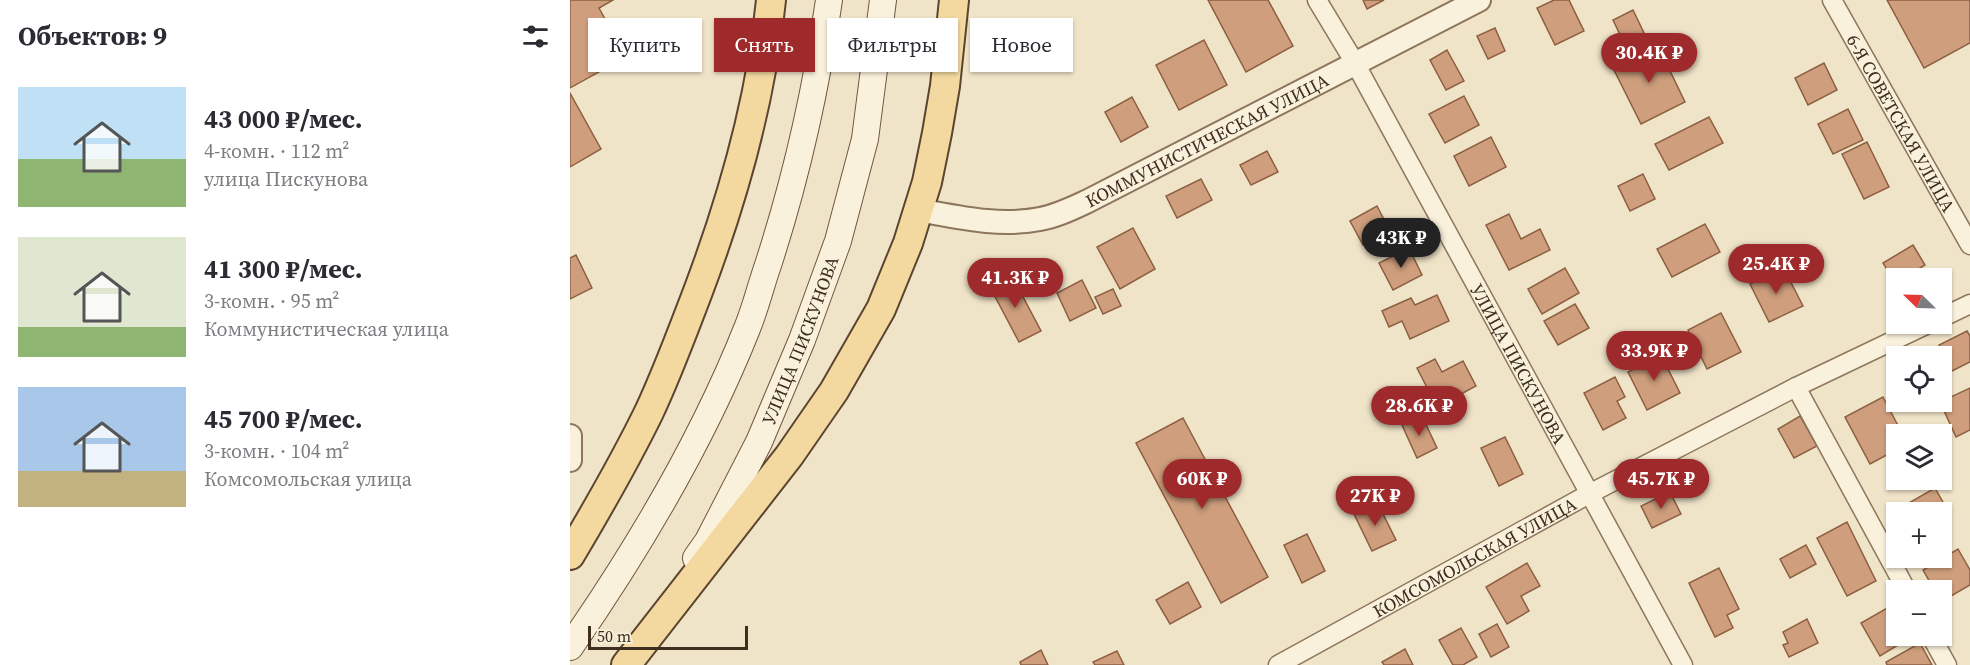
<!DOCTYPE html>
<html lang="ru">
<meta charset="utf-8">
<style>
body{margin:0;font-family:"Source Serif 4",serif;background:#f7f7f7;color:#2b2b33;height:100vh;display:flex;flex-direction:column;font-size:22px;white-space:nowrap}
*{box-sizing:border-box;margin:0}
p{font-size:20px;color:#7c7c81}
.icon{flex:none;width:33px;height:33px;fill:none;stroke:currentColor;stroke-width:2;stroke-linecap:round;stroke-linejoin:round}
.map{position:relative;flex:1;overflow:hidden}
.panel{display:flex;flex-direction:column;background:#fff;width:570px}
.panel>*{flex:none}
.banner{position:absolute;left:18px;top:18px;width:570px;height:54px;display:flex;gap:12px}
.needle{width:39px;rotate:293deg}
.controls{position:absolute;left:1316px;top:268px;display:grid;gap:12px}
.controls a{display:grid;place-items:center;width:66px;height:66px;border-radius:0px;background:#fff;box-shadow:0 2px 4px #0004;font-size:30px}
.scale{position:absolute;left:18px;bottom:15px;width:160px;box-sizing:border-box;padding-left:6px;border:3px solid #3d2e20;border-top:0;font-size:16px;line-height:21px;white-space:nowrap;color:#3d2e20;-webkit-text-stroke:4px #f7eed8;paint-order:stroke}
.price{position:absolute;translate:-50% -51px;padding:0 14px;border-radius:21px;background:#9e2a2b;color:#fff;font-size:20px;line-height:39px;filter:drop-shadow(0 2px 3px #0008)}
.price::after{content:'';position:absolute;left:50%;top:36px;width:18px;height:14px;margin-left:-9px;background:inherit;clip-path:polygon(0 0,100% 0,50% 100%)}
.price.on{background:#222;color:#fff}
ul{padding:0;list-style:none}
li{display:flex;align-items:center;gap:18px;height:150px;padding:0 18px}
li span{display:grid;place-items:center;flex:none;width:168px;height:120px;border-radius:0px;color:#555}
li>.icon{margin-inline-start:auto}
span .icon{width:72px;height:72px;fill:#fffc;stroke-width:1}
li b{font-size:26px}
h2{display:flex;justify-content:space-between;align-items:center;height:72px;padding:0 18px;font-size:26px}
.chip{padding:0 21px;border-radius:0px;background:#fff;box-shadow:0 2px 4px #0004;font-size:21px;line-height:54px}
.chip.on{background:#9e2a2b;color:#fff}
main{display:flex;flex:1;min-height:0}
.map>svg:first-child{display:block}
.building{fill:#cf9f7d;stroke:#8d5f41;stroke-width:1.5}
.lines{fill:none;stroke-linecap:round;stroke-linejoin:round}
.minor-casing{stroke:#8d765c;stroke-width:21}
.tertiary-casing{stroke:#8d765c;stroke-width:26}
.secondary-casing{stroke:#6f573f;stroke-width:28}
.primary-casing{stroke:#5b4430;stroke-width:32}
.minor{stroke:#faf1dc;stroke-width:18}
.tertiary{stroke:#faf1dc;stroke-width:22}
.secondary{stroke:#faf1dc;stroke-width:26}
.primary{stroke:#f3d9a0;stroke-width:28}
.labels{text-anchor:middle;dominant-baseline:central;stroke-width:4.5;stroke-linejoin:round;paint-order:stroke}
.street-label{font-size:18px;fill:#3d2e20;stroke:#f7eed8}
</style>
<main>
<section class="panel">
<h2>Объектов: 9<svg class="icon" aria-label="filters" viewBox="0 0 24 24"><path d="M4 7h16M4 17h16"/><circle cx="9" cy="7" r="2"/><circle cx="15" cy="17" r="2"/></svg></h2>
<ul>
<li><span style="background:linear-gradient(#bfe0f5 60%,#8fb573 0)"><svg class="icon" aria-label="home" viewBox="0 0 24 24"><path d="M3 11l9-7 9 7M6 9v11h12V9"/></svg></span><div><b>43 000 ₽/мес.</b><p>4-комн. · 112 m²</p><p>улица Пискунова</p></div></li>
<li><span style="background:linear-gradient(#dfe7d0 75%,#8fb573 0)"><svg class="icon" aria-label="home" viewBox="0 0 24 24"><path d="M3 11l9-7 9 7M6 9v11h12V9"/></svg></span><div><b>41 300 ₽/мес.</b><p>3-комн. · 95 m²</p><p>Коммунистическая улица</p></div></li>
<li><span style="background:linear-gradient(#a9c7e8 70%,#c2b280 0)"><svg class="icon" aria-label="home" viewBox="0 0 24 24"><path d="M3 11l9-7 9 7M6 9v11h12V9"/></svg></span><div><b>45 700 ₽/мес.</b><p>3-комн. · 104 m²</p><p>Комсомольская улица</p></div></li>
</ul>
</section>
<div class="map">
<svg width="1400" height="665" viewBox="0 0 1400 665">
<rect width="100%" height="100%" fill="#f0e4c8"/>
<g class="building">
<path d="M0 0H43L29 8 56 57 0 88Z"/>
<path d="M638 0H698L723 46 676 72Z"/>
<path d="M793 0H814L797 9Z"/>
<path d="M984 0H999L1014 31 985 45 967 8Z"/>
<path d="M1317 0H1400V43L1354 68Z"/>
<path d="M1063 10 1074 33 1054 43 1043 20Z"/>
<path d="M925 28 935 51 918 59 907 36Z"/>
<path d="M634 40 657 85 609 110 586 65Z"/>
<path d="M1087 44 1115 102 1071 124 1042 66Z"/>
<path d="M877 50 894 81 876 90 860 60Z"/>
<path d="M1254 63 1267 90 1238 105 1225 78Z"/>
<path d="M0 93 31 149 0 167Z"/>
<path d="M894 96 909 125 875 143 859 114Z"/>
<path d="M562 97 578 127 551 142 535 112Z"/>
<path d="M1278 109 1293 140 1263 154 1248 124Z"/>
<path d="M1139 117 1153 143 1099 170 1085 144Z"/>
<path d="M921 137 936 167 899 186 884 156Z"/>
<path d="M1297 142 1319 187 1294 199 1272 154Z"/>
<path d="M697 151 708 172 681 185 670 165Z"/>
<path d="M1073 174 1085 199 1060 211 1048 186Z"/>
<path d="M631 179 642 200 607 218 596 196Z"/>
<path d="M807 206 820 231 793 245 780 221Z"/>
<path d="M939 214 951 239 970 229 980 250 939 270 916 225Z"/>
<path d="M1135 224 1150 252 1102 277 1087 249Z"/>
<path d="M563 228 585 269 550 289 527 247Z"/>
<path d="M1343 245 1355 265 1332 279H1326L1325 283 1313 263Z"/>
<path d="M839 248 852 275 823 290 809 263Z"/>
<path d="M6 255 22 288 0 299V258Z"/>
<path d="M1213 267 1233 306 1199 322 1180 284Z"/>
<path d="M995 268 1009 293 972 314 958 289Z"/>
<path d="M442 276 471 331 449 342 420 287Z"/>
<path d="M512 280 526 308 500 321 487 293Z"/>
<path d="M543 289 551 306 533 314 525 297Z"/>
<path d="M867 295 879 321 840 339 832 321 819 327 812 311 841 298 845 305Z"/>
<path d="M1005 304 1019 328 988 345 974 321Z"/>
<path d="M1151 313 1171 352 1137 369 1118 330Z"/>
<path d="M1397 331 1400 336V362L1382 371 1369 345Z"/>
<path d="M1091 355 1110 393 1077 410 1058 372Z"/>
<path d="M865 359 872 372 893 361 906 386 867 407 847 368Z"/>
<path d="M1045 377 1055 397 1047 401 1056 418 1033 430 1014 393Z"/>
<path d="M1400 388V430L1386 437 1370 402Z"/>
<path d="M1313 397 1333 435H1326V450L1300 464 1275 417Z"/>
<path d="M852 416 867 448 847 458 832 425Z"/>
<path d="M1230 416 1247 446 1224 458 1208 429Z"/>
<path d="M613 418 698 577 651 603 566 443Z"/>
<path d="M935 437 953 474 929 486 911 448Z"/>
<path d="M1365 488 1378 511 1371 515V513H1326V517L1323 512Z"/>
<path d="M1100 492 1111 514 1082 528 1071 506Z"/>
<path d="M807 502 826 540 802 551 784 514Z"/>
<path d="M1277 522 1306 581 1277 596 1247 538Z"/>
<path d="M737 534 755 571 732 583 714 545Z"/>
<path d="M1236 545 1246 564 1220 578 1210 559Z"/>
<path d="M1388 549 1400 570V585L1371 602V591H1365L1353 570Z"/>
<path d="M957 563 970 586 951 596 959 611 937 624 916 587Z"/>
<path d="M1149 568 1169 609 1157 615 1163 628 1145 637 1119 583Z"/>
<path d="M618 582 631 607 600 624 586 600Z"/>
<path d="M1326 603V636H1343L1310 656 1291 623Z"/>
<path d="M1237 619 1248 643 1219 657 1213 645 1218 643 1213 632Z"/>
<path d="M927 624 939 647 921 657 909 634Z"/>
<path d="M891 628 907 657 893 665H883L869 640Z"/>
<path d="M1350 643 1362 665H1317L1316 662Z"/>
<path d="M835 649 843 665H814L812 662Z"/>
<path d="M471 650 478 665H451L450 662Z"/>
<path d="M547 651 554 665H525L523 662Z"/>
</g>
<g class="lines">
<defs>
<g id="minor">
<path id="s1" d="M747 0 785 63 1113 665"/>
<path id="s2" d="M1262 0 1400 245"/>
<path d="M1371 318 1400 304"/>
<path d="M1226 387 1337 591"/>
<path d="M1361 636 1377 665"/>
<path id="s3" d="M708 665 1019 494 1226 387 1358 324"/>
</g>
<g id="tertiary">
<path id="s4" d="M348 210C388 217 429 227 470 219 487 216 503 208 518 201L909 0"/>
<path d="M0 436V460"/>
</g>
<g id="secondary">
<path id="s5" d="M126 558 138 541 189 442 232 340 268 241 295 139 313 0"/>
<path d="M0 647C70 546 133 440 178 326 186 306 191 285 198 265 226 179 246 90 259 0"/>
</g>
<g id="primary">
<path d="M0 555C28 508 55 461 79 412 97 374 112 333 127 294 163 199 191 101 201 0"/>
<path d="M56 665 219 456 264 391 311 309 338 243 357 182 367 133 375 86 384 0"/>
</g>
</defs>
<use href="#minor" class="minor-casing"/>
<use href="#tertiary" class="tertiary-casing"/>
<use href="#secondary" class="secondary-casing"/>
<use href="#primary" class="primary-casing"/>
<use href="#minor" class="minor"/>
<use href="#tertiary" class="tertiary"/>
<use href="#secondary" class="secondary"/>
<use href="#primary" class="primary"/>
</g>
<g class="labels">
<g class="street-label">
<text stroke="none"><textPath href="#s2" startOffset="141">6-Я СОВЕТСКАЯ УЛИЦА</textPath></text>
<text stroke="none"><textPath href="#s4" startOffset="308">КОММУНИСТИЧЕСКАЯ УЛИЦА</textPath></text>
<text stroke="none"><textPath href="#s5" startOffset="242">УЛИЦА ПИСКУНОВА</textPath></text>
<text stroke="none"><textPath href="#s1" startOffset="416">УЛИЦА ПИСКУНОВА</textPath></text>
<text stroke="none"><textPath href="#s3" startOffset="224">КОМСОМОЛЬСКАЯ УЛИЦА</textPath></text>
</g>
</g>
</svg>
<div class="controls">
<a><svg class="needle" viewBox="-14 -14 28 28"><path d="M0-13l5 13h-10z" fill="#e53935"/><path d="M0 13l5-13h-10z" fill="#7c7c81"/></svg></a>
<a><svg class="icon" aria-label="locate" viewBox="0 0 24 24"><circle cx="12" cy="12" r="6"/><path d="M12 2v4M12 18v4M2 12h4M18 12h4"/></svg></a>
<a><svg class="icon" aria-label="layers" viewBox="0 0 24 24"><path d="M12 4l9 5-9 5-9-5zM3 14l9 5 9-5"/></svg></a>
<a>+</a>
<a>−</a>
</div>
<div class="scale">50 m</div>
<b class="price" style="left:1079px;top:84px">30.4K ₽</b>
<b class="price on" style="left:831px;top:269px">43K ₽</b>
<b class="price" style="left:1206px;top:295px">25.4K ₽</b>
<b class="price" style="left:445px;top:309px">41.3K ₽</b>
<b class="price" style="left:1084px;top:382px">33.9K ₽</b>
<b class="price" style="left:849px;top:437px">28.6K ₽</b>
<b class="price" style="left:632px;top:510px">60K ₽</b>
<b class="price" style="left:1091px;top:510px">45.7K ₽</b>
<b class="price" style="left:805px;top:527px">27K ₽</b>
<div class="banner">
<a class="chip">Купить</a>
<a class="chip on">Снять</a>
<a class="chip">Фильтры</a>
<a class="chip">Новое</a>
</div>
</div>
</main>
